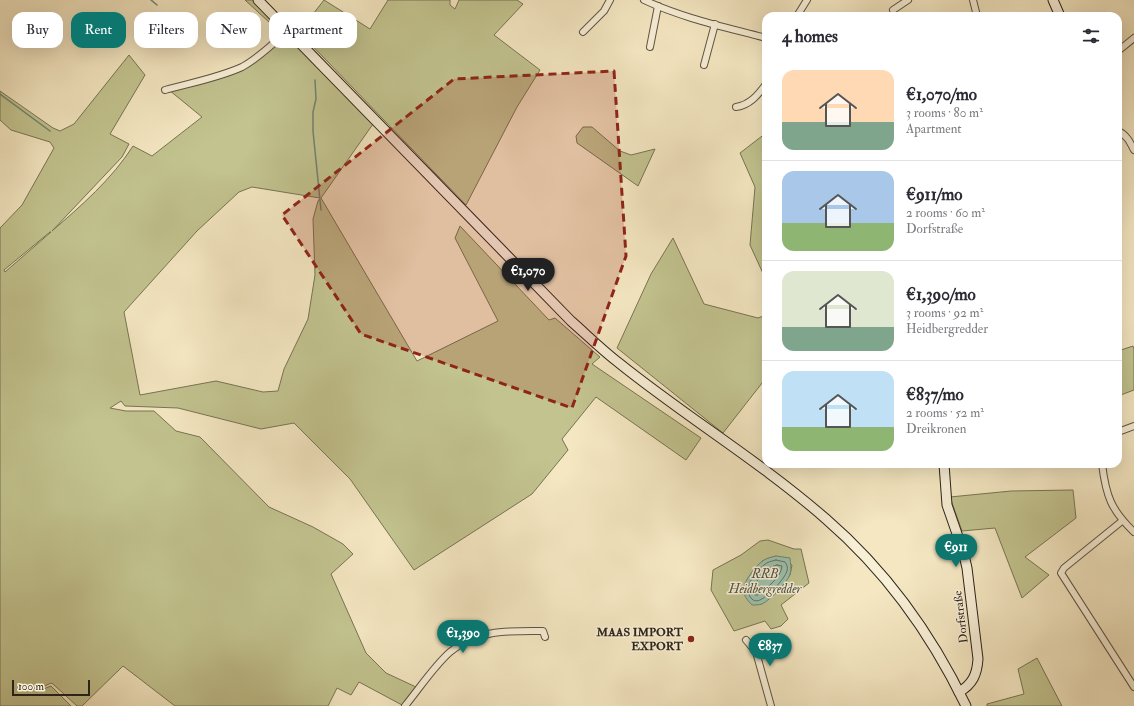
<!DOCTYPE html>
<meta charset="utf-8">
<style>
body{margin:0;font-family:"IM FELL Double Pica",serif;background:#f2f2f3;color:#2b2b33;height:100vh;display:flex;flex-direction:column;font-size:15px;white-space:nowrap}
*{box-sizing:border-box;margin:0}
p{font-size:13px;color:#7c7c81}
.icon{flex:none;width:22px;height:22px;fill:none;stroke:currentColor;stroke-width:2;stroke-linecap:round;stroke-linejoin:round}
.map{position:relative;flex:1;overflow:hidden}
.side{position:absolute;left:762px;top:12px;width:360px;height:456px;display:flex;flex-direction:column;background:#fff;border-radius:12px;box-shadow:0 4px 16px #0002}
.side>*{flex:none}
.banner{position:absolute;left:12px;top:12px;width:380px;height:36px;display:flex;gap:8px}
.scale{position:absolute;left:12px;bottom:10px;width:78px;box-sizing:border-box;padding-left:4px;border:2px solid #2c2419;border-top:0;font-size:11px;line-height:14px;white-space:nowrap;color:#2c2419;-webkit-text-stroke:3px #f8efd7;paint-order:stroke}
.price{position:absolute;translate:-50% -34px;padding:0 9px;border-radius:14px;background:#0f766e;color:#fff;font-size:13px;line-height:26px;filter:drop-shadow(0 1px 2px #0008)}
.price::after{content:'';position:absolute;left:50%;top:24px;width:12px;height:9px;margin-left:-6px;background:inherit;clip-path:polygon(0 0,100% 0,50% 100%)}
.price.selected{background:#222;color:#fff}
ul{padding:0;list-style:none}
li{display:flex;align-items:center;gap:12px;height:100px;padding:0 20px}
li+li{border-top:1px solid #e1e1e2}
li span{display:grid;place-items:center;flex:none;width:112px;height:80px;border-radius:12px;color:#555}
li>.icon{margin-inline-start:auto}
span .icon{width:48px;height:48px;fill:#fffc;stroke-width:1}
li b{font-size:17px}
h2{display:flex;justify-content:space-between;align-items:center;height:48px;padding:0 20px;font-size:17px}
.chip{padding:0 14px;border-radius:12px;background:#fff;box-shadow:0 4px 16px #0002;font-size:14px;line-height:36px}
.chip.selected{background:#0f766e;color:#fff}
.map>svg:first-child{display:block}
.green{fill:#c2c38f;stroke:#777454;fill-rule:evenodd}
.water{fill:#9dc1ad;stroke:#708272}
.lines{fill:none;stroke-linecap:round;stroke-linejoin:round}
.shore{stroke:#647263;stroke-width:1}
.stream{stroke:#708272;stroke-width:1.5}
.street-casing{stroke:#5e5543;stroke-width:8}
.secondary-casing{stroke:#2c2419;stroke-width:11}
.street{stroke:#f8efd7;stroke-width:6}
.secondary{stroke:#f8efd7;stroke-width:9}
.marked{fill:#8f2418;fill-opacity:0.2;stroke:#8f2418;stroke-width:3;stroke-dasharray:8 5;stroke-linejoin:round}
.poi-dot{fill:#8f2418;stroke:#f8efd7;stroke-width:1.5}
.labels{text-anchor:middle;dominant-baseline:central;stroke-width:3;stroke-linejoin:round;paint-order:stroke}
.street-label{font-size:12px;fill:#2c2419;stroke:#f8efd7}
.poi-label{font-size:12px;font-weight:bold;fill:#2c2419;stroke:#f8efd7;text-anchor:end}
.water-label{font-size:13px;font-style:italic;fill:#4e5345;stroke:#f8efd7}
</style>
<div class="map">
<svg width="1134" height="706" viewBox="0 0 1134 706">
<rect width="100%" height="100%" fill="#f4e7c2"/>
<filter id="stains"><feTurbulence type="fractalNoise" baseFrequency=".005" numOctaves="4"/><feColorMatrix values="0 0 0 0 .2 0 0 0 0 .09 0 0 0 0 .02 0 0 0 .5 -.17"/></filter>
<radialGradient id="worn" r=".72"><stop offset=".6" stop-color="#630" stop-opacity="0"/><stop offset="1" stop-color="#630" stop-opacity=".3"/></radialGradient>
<g class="green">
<path d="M245 0H256L283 30 282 34Z"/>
<path d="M324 0 370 29 388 0H450V5L455 9 459 0H517L523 4 494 35 540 70 517 107 466 205 299 32Z"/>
<path d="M288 36 373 124 321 198 417 361 498 321 455 238 460 226 549 320 555 318 600 357 592 364 701 438 686 460 596 397 562 439 568 450 532 494 414 570 350 479 294 423 261 429 178 408 125 406 121 401 110 408 126 411H154L176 431 200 437 269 507 313 527 343 544 353 554 331 574 366 653 386 673 416 687 402 705 359 682 351 695 337 688 328 706H175L123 666 82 706H77L53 684 51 683 41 688 33 689 36 692 51 686 71 706H0V228L22 205 54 148 50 142 11 130 0 120V91L53 128 60 131 74 124 129 55 145 75 110 134 129 144 122 157 52 231C81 206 112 179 133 146L152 156 202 117 169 90 227 75 257 59ZM252 187 320 198 318 201 313 219 315 275 308 319 284 369 278 391 263 392 216 381 140 395 124 312 197 231 239 192ZM50 232H51L5 272 4 270Z"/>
<path d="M583 127H592L620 151 631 155 655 149 638 186 577 143 576 136Z"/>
<path d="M766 133V280L750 245 755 187 740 153Z"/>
<path d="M673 238 704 304 758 318 766 315V378L723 433 617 348 651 274Z"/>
<path d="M1133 346 1134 349V390L1118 396V351Z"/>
<path d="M1073 490 1076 518 1025 557 1049 575 1022 598 995 528 962 531 950 497 1011 491Z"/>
<path d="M768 540 794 549H801L809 583 781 605 788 619 781 626 771 629 765 621 734 631 711 590 713 570 741 555 760 541ZM776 556 792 565 790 575 776 592 761 604 762 561Z"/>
<path d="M1037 658 1062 706H987V704L1024 694 1018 669Z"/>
</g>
<path class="water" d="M776 556 790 558C790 563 792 568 790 574 788 582 770 600 762 604 759 605 755 605 752 605 748 601 743 595 743 589 744 581 757 564 764 560 767 558 772 557 776 556Z"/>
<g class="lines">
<g class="shore">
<path d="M776 560 785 562C787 565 788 567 787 571 785 579 767 597 760 600 758 601 755 601 753 600 741 590 754 573 764 565 767 562 772 561 776 560Z"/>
<path d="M777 565 782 566C782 576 766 589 758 595H755L753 588C759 577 765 568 777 565Z"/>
</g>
<g class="stream">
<path d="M151 0 157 5"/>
<path d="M315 80 316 99 313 112V131L321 210"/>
<path d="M0 94 50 131"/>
</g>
<defs>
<g id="street">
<path d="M644 0C682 18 725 27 766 38"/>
<path d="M973 0 977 16"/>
<path d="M893 10 908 0"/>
<path d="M797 16 807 0"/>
<path d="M583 32 604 11 610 0"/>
<path d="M650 47 658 6"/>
<path d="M1118 51 1134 38"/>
<path d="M704 65 715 24"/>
<path d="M165 90C190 83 218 78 242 67 259 58 273 43 288 31"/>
<path d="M736 107C750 105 758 95 766 84"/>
<path d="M1118 131C1126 134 1130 142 1134 150"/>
<path d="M1118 432 1134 426"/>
<path d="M1102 464C1106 496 1111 510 1134 532"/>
<path d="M1122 521 1064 568 1061 573 1134 687"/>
<path d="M746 640 756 652 771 706"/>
<path d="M405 706C419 689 434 666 450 652 476 629 511 631 543 631L545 637"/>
</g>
<g id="secondary">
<path d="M258 0 571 321C587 335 602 350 619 363 686 417 761 462 826 519 885 570 932 635 966 706"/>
<path d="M1053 0 1060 16"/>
<path d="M944 464 947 505 963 551 967 568 978 659C977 674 973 684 959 692"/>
</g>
</defs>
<use href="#street" class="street-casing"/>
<use href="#secondary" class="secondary-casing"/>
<use href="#street" class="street"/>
<use href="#secondary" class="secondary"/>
</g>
<path class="marked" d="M614 71 626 256 572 408 361 334 282 215 454 79Z"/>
<circle class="poi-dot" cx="691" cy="639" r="4"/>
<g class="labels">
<g class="street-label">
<text transform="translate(961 617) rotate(-97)">Dorfstraße</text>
</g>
<g class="poi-label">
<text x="683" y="632">MAAS IMPORT<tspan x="683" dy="14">EXPORT</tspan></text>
</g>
<g class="water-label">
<text x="765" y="574">RRB<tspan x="765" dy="15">Heidbergredder</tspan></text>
</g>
</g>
<rect width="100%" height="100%" filter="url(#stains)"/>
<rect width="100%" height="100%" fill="url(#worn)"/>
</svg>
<div class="scale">100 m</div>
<b class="price selected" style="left:528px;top:292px">€1,070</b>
<b class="price" style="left:956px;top:568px">€911</b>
<b class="price" style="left:463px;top:654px">€1,390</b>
<b class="price" style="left:770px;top:667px">€837</b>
<div class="banner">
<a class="chip">Buy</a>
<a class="chip selected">Rent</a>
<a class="chip">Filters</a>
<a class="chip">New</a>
<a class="chip">Apartment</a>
</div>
<section class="side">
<h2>4 homes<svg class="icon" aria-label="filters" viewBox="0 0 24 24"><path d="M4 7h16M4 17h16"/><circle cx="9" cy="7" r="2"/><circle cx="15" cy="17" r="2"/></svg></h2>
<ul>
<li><span style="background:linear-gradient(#ffd9b3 65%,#7fa58c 0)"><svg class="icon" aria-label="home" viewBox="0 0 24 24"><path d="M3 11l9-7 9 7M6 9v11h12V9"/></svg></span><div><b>€1,070/mo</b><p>3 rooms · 80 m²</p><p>Apartment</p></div></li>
<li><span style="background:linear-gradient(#a9c7e8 65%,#8fb573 0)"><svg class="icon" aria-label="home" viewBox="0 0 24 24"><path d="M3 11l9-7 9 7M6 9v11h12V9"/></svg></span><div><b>€911/mo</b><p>2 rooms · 60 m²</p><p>Dorfstraße</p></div></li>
<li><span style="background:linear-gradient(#dfe7d0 70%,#7fa58c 0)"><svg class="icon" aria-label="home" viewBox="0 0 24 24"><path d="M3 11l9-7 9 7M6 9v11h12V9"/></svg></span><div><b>€1,390/mo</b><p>3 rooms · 92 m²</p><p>Heidbergredder</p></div></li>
<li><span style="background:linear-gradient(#bfe0f5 70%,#8fb573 0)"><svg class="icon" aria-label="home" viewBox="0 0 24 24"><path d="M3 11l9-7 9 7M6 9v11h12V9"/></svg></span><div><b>€837/mo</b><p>2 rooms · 52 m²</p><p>Dreikronen</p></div></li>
</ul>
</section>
</div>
